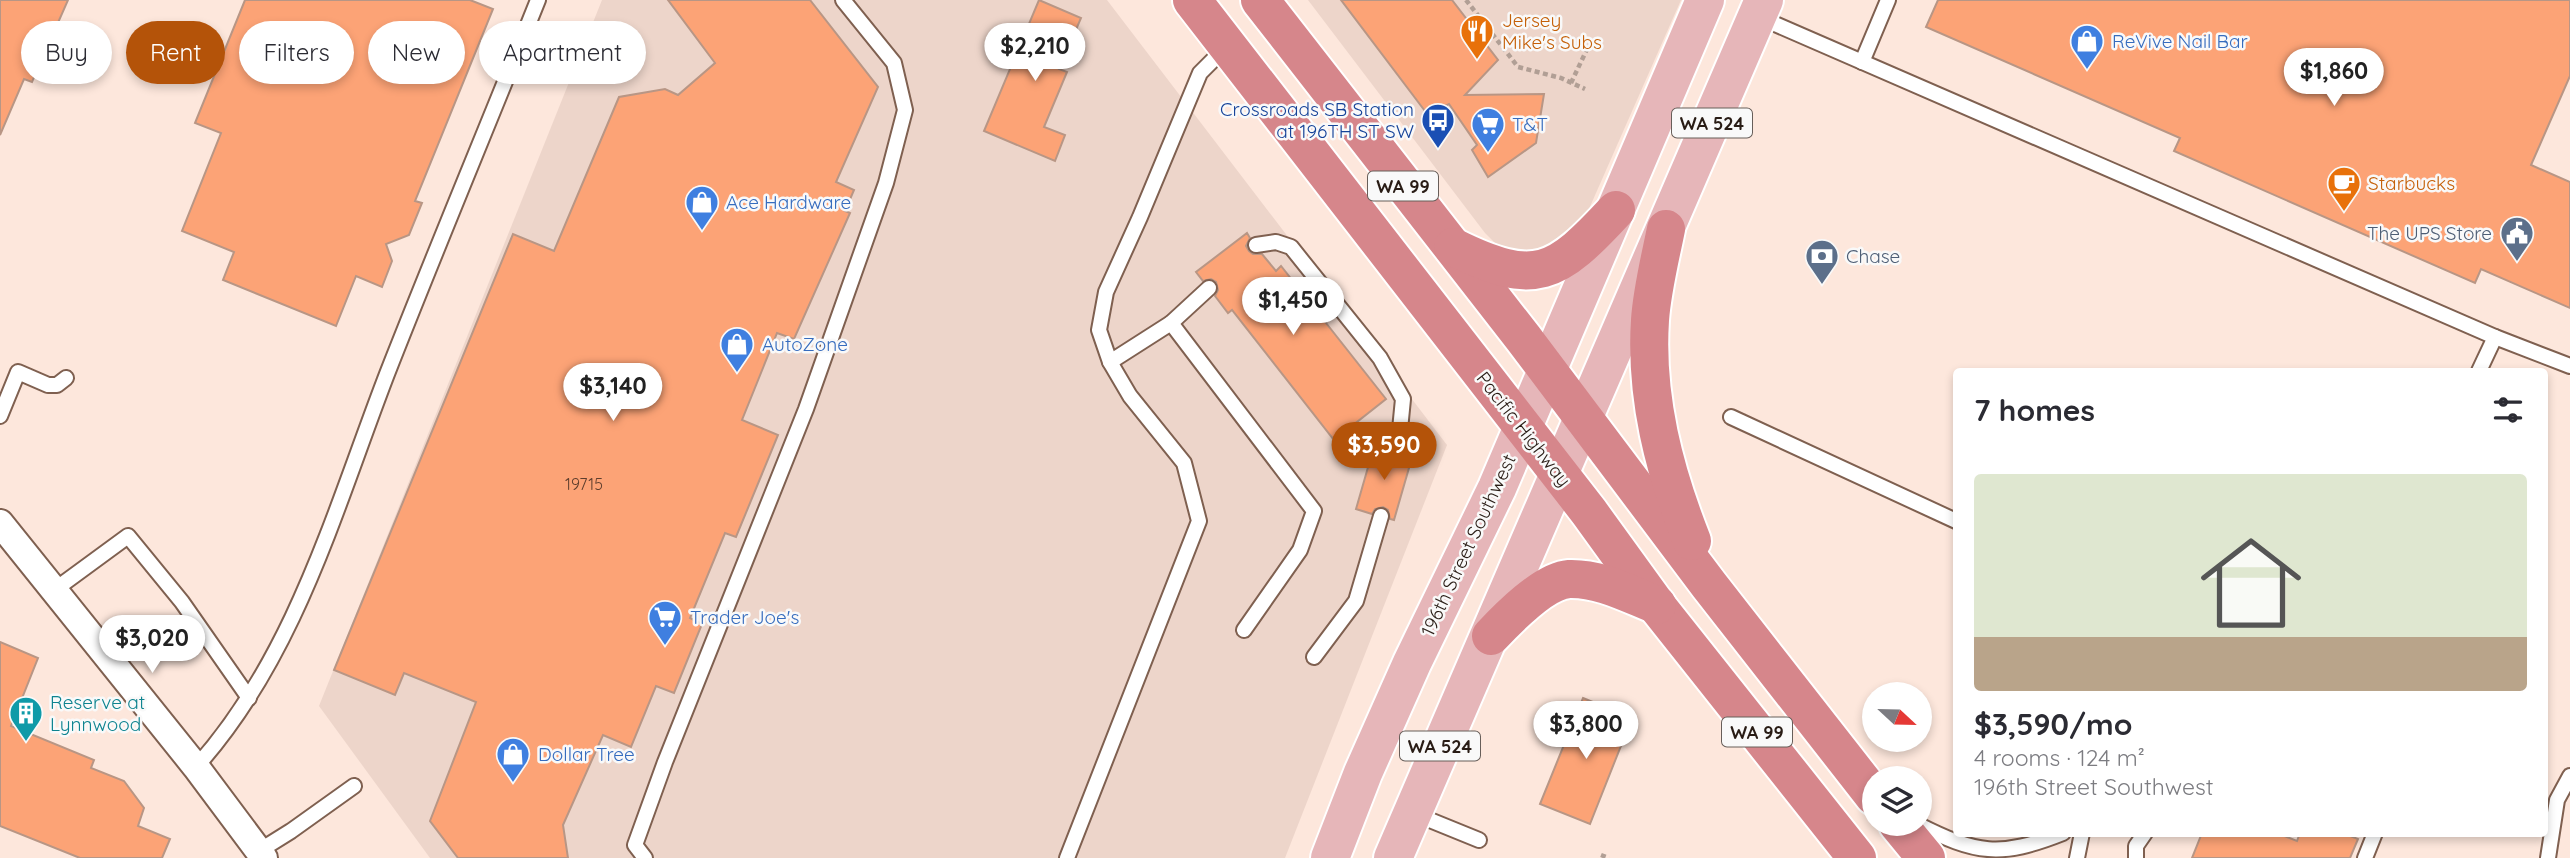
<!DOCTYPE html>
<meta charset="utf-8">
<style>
body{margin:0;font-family:Quicksand,sans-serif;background:#f7f7f7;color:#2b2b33;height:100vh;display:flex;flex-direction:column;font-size:26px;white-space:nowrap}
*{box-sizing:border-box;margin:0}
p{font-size:23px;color:#7c7c81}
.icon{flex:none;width:38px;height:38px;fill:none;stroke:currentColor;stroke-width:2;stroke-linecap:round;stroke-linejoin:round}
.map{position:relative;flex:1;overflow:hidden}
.drawer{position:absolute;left:1953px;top:368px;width:595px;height:469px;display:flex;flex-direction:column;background:#fff;border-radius:7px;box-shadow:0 4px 10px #0003}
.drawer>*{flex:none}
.hud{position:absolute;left:21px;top:21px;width:665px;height:63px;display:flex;gap:14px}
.needle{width:46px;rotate:112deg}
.buttons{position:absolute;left:1862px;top:682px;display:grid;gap:14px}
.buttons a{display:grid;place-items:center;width:70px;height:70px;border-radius:50%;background:#fff;box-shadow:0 4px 10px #0003;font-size:35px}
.price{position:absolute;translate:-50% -60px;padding:0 16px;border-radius:24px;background:#fff;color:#222;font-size:23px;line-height:46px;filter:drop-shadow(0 2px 4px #0008)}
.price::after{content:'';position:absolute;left:50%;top:42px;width:21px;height:16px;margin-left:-10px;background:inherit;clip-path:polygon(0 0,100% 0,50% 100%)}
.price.active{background:#b45309;color:#fff}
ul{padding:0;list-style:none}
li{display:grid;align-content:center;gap:14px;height:371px;padding:0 21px}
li+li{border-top:2px solid #e1e1e2}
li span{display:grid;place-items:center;height:217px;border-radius:7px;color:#555}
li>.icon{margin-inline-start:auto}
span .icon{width:126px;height:126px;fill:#fffc;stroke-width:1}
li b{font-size:30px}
h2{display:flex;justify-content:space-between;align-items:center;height:84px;padding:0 21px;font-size:30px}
.pill{padding:0 24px;border-radius:32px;background:#fff;box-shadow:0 4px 10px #0003;font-size:24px;line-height:63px}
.pill.active{background:#b45309;color:#fff}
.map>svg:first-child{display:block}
.commercial{fill:#edd5ca}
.building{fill:#fca376;stroke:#b89685;stroke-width:2}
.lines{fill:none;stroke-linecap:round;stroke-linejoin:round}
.lane-casing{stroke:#7f6050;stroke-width:18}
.street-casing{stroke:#7f6050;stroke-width:30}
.primary-casing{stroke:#fff;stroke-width:42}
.highway-casing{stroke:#fff;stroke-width:42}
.path{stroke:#b19f95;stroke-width:4.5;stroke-dasharray:5 3.5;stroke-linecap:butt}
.lane{stroke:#fff;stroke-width:14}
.street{stroke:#fff;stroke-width:26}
.primary{stroke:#e6b6b9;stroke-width:38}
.highway{stroke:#d6868b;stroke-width:38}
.labels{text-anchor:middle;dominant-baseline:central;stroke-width:5;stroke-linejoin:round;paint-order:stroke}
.number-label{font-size:16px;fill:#5e3e2d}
.shield{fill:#f9f9f9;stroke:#675e59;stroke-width:2}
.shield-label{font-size:18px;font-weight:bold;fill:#291c15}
.food-label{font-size:19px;fill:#c56008;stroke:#f9f9f9;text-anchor:start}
.shop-label{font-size:19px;fill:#366cbe;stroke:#f9f9f9;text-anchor:start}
.transit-label{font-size:19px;fill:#164399;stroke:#f9f9f9;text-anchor:end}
.service-label{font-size:19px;fill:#4e5e75;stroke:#f9f9f9;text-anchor:end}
.street-label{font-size:19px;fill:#291c15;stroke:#f9f9f9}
.culture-label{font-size:19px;fill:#0d838f;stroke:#f9f9f9;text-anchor:start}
</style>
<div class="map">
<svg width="2570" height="858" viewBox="0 0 2570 858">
<rect width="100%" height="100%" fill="#fde7dc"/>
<g class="commercial">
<path d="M602 0H1107L1447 445 1285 858H430L319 706Z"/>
<path d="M1308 0H1681L1585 218 1539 254 1509 251 1495 243 1485 233Z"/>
</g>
<g class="building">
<path d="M0 0H68L32 82 24 79 0 135Z"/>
<path d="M245 0H470L493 9 415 201 422 203 409 235 386 244 392 261 382 287 356 276 336 326 223 280 234 252 182 231 221 133 195 123Z"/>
<path d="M668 0H810L878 87 836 182 854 190 845 211 850 213 794 339 777 333 742 420 778 435 736 537 725 533 690 618 702 624 674 693 656 686 631 747 603 735 563 825 568 858H458L430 821 476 702 404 673 395 695 334 670 513 234 554 251 619 97 665 89 678 95 715 63Z"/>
<path d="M1039 0 1081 18 1059 69 1067 72 1044 127 1065 135 1055 161 984 131Z"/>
<path d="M1341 0H1452L1498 60 1465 95 1544 94 1536 143 1488 177 1472 150 1477 145 1449 104 1428 115Z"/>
<path d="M1938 0H2570V76L2531 165 2570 182V308L2481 269 2475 283 2174 151 2180 138 1926 27Z"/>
<path d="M1247 233 1250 238 1246 246 1249 251 1253 254H1262L1276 271 1281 266 1386 399 1334 440 1232 310 1228 313 1215 296 1218 290 1216 282 1211 279 1203 281 1196 272Z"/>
<path d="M1375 443 1389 447 1390 455 1396 459 1403 458 1407 453 1413 454 1394 520 1390 519 1388 510 1383 507 1375 509 1372 514 1356 509Z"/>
<path d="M0 642 38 658 11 726 94 760 91 768 124 781 144 808 138 826 170 839 162 858H80L0 826Z"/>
<path d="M1583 698 1632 718 1590 824 1540 804Z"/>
<path d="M2202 833H2277L2297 841 2300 833H2343L2358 839 2350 858H2192Z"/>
</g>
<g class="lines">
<defs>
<g id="lane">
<path d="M1759 17 2495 337 2479 371"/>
<path d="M1862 62 1888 0"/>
<path d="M1256 245 1276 242 1291 247 1380 358 1403 399 1398 450"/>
<path d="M1171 323 1209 288"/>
<path d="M2495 337 2570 366"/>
<path d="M1110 362 1171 323 1314 511 1300 550 1244 630"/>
<path d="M0 416 18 372 48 385H57L66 378"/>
<path d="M1731 417 1956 521"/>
<path d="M53 591 128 536 182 602 249 698"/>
<path d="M1314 657 1356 601 1381 516"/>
<path d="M196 767C295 657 335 509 387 374 436 249 488 125 538 0"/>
<path d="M1415 814 1479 840"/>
<path d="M1917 824C1976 854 2000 858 2063 833"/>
<path d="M259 851 291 831 354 786"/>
<path d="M645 858 635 845 665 762 806 409 886 183 905 110 894 63 843 0"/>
<path d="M1067 858 1199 521 1184 463 1130 396 1110 362 1099 330 1106 292 1140 217 1200 73 1226 47"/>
<path d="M2077 858 2082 833"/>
<path d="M2136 858V846L2145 833"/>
<path d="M2365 858 2375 833"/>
<path d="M2548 858 2557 800 2570 776"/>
</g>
<path id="street" d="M0 523 196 767 264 858"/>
<g id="primary">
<path d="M1330 858 1363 773 1412 663 1497 488 1705 0"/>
<path d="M1393 858 1764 0"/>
</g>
<g id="highway">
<path d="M1192 0 1589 512 1657 606 1857 858"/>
<path d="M1260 0 1524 339 1709 585 1874 796"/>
<path d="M1666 229C1660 259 1652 290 1650 320 1645 397 1664 470 1692 541"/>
<path d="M1453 247C1536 288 1556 275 1616 210"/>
<path d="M1491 636C1508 618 1544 581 1569 579 1600 578 1629 594 1657 605"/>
<path d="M1898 824 1926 858"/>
</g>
</defs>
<use href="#lane" class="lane-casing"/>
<use href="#street" class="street-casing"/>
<use href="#primary" class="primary-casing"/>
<use href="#highway" class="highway-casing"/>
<g class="path">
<path d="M1466 0 1518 67 1561 78 1585 89"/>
<path d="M1571 83 1588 47"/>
<path d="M1601 855 1609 858"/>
</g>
<use href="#lane" class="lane"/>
<use href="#street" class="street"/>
<use href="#primary" class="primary"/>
<use href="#highway" class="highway"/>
</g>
<defs>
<symbol id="restaurant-pin" viewBox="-11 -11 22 30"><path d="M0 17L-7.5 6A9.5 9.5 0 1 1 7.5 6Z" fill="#e8710a" stroke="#f9f9f9"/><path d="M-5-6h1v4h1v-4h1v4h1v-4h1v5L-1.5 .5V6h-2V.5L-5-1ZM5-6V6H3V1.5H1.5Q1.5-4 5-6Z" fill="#fff"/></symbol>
<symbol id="shop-pin" viewBox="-11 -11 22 30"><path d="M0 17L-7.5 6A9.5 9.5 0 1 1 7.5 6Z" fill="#3f7fe0" stroke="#f9f9f9"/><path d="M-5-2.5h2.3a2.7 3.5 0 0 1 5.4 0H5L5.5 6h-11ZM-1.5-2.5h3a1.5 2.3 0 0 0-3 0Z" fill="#fff"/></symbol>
<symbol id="bus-pin" viewBox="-11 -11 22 30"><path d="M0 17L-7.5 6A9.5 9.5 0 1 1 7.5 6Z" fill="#1a4fb4" stroke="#f9f9f9"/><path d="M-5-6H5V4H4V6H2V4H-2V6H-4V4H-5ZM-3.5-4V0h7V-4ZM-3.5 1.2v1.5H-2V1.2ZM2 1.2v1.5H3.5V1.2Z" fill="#fff"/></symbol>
<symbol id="supermarket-pin" viewBox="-11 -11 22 30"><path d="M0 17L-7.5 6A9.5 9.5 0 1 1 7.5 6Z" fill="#3f7fe0" stroke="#f9f9f9"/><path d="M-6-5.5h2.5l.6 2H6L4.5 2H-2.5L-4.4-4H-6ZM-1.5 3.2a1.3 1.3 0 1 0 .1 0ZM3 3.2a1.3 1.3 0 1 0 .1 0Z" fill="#fff"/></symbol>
<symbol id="cafe-pin" viewBox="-11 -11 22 30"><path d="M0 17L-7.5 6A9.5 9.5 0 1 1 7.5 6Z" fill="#e8710a" stroke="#f9f9f9"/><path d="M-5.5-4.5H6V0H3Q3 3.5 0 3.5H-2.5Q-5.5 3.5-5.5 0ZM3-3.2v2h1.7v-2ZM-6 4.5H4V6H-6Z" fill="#fff"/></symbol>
<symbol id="civic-pin" viewBox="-11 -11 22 30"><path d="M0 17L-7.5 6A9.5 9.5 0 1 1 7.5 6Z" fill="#5c6f8a" stroke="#f9f9f9"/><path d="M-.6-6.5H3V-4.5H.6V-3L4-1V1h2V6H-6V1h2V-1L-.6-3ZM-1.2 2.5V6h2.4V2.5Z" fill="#fff"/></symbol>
<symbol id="bank-pin" viewBox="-11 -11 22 30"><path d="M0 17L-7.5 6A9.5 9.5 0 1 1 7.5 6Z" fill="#5c6f8a" stroke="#f9f9f9"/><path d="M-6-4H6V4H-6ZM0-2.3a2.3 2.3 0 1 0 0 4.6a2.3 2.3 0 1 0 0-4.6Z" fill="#fff"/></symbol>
<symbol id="building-pin" viewBox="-11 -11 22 30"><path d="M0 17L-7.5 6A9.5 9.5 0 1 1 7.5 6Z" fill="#0f9aa8" stroke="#f9f9f9"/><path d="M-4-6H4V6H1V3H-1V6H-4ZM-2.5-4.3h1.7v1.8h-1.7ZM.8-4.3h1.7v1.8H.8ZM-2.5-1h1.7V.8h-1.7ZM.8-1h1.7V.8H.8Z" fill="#fff"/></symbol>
</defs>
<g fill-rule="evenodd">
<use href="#restaurant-pin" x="1458" y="12" width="38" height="52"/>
<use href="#shop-pin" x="2068" y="22" width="38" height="52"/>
<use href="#bus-pin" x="1419" y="101" width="38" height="52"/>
<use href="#supermarket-pin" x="1469" y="105" width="38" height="52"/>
<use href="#cafe-pin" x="2325" y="164" width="38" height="52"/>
<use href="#shop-pin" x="683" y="183" width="38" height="52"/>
<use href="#civic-pin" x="2498" y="214" width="38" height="52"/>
<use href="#bank-pin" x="1803" y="237" width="38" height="52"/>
<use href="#shop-pin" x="718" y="325" width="38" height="52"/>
<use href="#supermarket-pin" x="646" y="598" width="38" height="52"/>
<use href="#building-pin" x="7" y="694" width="38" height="52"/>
<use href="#shop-pin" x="494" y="735" width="38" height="52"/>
</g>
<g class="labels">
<g class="number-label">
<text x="584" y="484">19715</text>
</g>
<g class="shield">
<rect x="1672" y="108.5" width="80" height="29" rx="5"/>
<rect x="1368" y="171.5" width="70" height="29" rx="5"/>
<rect x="1722" y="717.5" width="70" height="29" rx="5"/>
<rect x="1400" y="731.5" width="80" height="29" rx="5"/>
</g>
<g class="shield-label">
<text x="1712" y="123">WA 524</text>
<text x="1403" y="186">WA 99</text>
<text x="1757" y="732">WA 99</text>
<text x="1440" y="746">WA 524</text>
</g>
<g class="food-label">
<text x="1502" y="20">Jersey<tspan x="1502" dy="22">Mike's Subs</tspan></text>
<text x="2368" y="183">Starbucks</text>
</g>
<g class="shop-label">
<text x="2112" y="41">ReVive Nail Bar</text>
<text x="1512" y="124">T&amp;T</text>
<text x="726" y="202">Ace Hardware</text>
<text x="762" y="344">AutoZone</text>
<text x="690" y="617">Trader Joe's</text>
<text x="538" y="754">Dollar Tree</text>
</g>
<g class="transit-label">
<text x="1414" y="109">Crossroads SB Station<tspan x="1414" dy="22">at 196TH ST SW</tspan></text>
</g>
<g class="service-label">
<text x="2492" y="233">The UPS Store</text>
<text x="1846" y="256" text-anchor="start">Chase</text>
</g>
<g class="street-label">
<text transform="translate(1524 429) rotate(52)">Pacific Highway</text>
<text transform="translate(1468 545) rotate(-65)">196th Street Southwest</text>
</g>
<g class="culture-label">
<text x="50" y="702">Reserve at<tspan x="50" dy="22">Lynnwood</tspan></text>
</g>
</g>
</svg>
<div class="buttons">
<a><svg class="needle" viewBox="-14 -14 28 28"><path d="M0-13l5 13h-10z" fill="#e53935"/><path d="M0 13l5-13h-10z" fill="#7c7c81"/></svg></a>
<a><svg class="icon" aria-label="layers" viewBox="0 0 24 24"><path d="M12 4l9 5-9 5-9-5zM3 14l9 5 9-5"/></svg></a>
</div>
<b class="price" style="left:1035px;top:83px">$2,210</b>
<b class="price" style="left:2334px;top:108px">$1,860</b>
<b class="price" style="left:1293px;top:337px">$1,450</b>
<b class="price" style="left:613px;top:423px">$3,140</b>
<b class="price active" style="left:1384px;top:482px">$3,590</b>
<b class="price" style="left:152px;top:675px">$3,020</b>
<b class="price" style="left:1586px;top:761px">$3,800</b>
<div class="hud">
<a class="pill">Buy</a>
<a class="pill active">Rent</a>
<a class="pill">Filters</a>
<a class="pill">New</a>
<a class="pill">Apartment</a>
</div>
<section class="drawer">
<h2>7 homes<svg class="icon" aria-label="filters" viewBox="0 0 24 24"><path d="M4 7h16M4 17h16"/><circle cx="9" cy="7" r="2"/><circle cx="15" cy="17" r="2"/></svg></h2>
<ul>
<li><span style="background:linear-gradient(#dfe7d0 75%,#b9a48a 0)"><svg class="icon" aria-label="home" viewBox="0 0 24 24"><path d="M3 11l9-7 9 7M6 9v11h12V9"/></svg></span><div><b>$3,590/mo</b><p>4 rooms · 124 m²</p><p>196th Street Southwest</p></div></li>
</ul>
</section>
</div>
